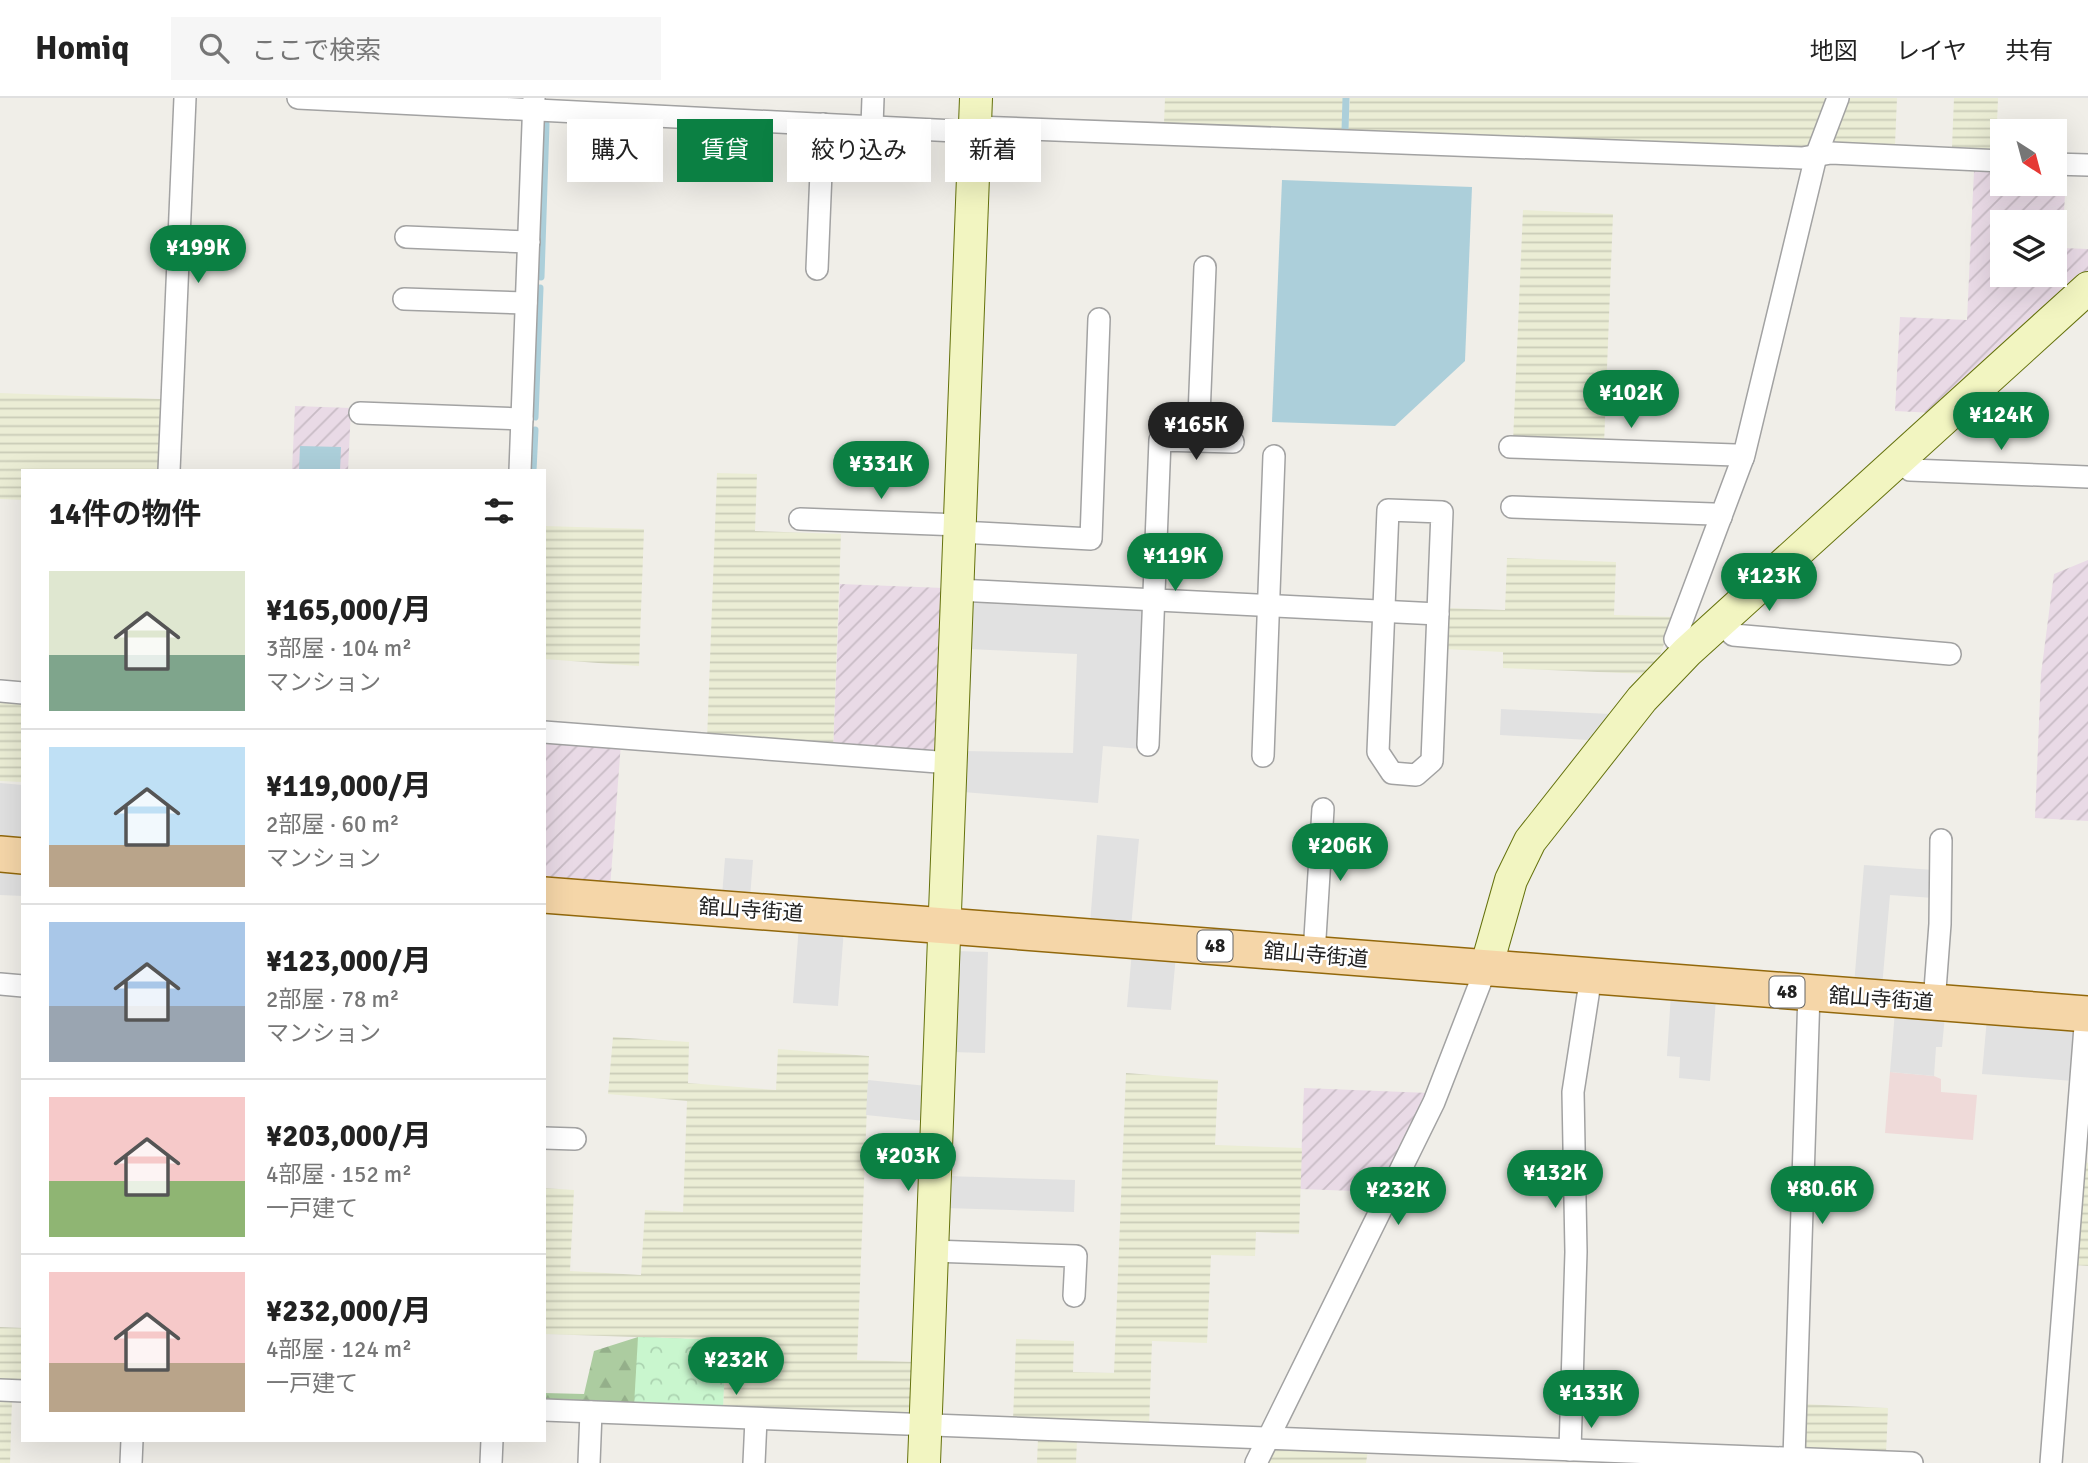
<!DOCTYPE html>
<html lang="ja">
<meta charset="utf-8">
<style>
body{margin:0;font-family:Signika,"Noto Sans JP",sans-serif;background:#f6f6f6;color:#222;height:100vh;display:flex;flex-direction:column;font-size:26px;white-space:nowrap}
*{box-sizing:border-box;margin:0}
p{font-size:23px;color:#767676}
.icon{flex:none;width:38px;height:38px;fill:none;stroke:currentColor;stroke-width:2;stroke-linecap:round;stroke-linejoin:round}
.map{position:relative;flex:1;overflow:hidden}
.sheet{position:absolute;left:21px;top:371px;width:525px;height:973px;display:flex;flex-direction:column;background:#fff;border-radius:0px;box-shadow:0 7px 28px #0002}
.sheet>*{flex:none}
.top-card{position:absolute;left:567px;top:21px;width:665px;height:63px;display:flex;gap:14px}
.needle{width:46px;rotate:144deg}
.controls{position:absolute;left:1990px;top:21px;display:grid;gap:14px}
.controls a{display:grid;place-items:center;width:77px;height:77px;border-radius:0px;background:#fff;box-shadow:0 7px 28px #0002;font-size:35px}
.price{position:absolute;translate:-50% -60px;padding:0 16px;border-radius:24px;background:#0b8043;color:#fff;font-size:23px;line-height:46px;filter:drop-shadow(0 2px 4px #0008)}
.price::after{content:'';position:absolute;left:50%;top:42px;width:21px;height:16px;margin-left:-10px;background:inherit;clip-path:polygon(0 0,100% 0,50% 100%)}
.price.selected{background:#222;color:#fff}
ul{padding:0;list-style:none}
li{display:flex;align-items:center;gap:21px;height:175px;padding:0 28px}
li+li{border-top:2px solid #e0e0e0}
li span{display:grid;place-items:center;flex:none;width:196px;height:140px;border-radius:0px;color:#555}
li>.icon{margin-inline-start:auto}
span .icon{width:84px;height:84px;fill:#fffc;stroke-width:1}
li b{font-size:30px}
h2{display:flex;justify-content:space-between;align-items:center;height:84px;padding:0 28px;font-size:30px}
.chip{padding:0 24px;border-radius:0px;background:#fff;box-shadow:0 7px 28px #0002;font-size:24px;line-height:63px}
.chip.selected{background:#0b8043;color:#fff}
header{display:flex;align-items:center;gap:42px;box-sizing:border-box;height:98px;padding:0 35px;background:#fff;border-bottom:2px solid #e0e0e0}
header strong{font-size:33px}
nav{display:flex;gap:38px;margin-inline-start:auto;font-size:24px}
.search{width:490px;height:63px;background:#f6f6f6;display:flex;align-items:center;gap:18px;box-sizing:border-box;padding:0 24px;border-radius:0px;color:#767676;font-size:26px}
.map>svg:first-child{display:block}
.commercial{fill:#efdad9}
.industrial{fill:url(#industrial-furrows);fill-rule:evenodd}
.farmland{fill:url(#farmland-rules)}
.forest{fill:url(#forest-firs)}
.park{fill:url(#park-crowns)}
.parking{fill:#e1e1e1}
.water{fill:#accfda}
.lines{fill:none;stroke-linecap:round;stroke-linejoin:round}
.stream{stroke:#accfda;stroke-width:7}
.street-casing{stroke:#a2a2a2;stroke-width:24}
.secondary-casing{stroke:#65720d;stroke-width:34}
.primary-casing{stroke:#92680b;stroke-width:38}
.street{stroke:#fff;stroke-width:21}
.secondary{stroke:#f2f5c1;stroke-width:32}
.primary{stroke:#f5d6a8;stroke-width:35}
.labels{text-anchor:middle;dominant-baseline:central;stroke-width:5;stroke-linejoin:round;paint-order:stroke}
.shield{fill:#fff;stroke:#646464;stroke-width:2}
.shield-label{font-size:19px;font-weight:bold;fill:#212121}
.street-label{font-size:21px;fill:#212121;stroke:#fff}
</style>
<header>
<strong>Homiq</strong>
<div class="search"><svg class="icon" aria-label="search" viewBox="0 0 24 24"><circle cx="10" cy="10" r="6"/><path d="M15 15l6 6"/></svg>ここで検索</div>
<nav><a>地図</a><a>レイヤ</a><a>共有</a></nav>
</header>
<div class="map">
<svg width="2088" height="1365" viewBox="0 0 2088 1365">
<defs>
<pattern id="industrial-furrows" width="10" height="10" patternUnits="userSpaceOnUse" patternTransform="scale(1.75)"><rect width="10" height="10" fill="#e9dae6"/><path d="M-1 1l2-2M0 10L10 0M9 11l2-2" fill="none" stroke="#c8bbc5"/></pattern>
<pattern id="farmland-rules" width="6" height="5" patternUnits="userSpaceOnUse" patternTransform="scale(1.75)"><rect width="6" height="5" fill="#ebedd5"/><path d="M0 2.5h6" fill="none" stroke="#c9cbb7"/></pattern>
<pattern id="forest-firs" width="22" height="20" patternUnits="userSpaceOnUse" patternTransform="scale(1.75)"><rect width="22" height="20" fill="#accca0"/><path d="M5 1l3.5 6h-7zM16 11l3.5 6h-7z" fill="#94af8a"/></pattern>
<pattern id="park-crowns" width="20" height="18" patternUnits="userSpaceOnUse" patternTransform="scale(1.75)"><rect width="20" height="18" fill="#c9f6ce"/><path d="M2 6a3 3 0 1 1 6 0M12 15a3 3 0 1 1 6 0" fill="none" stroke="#acd3b1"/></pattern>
</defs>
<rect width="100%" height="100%" fill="#f0eee8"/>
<path class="commercial" d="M1890 974 1934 978 1941 981V994L1977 997 1973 1042 1885 1035Z"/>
<g class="industrial">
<path d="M1974 73 2002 75V86H2054L2055 77 2066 78 2062 150 2088 151V174L1934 315 1895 313 1900 219 1967 222ZM2002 124H2054V177H2002Z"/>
<path d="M295 308 351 310 348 373H292Z"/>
<path d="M2088 462V723L2035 720 2041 576 2054 476Z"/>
<path d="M840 486 944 490 938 656 833 651Z"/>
<path d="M544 639 621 645 610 790 544 785Z"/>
<path d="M1304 990 1429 995 1382 1094 1300 1091Z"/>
</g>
<g class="farmland">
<path d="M1165 0H1343L1342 33 1164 26Z"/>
<path d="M1350 0H1830L1812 46 1805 50 1348 33Z"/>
<path d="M1847 0H1897L1895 47 1836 44 1832 39Z"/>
<path d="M1954 0H1998L1996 51 1952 49Z"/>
<path d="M1523 112 1613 116 1604 347 1513 344Z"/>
<path d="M0 295 161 301 158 373H23V402L0 401Z"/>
<path d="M717 375 757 376 755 433 841 436 833 651 707 642Z"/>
<path d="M544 428 644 431 639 568 544 561Z"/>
<path d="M1507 460 1616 464 1614 517 1674 519 1657 565 1647 576 1503 570V554L1443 551 1445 510 1505 512Z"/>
<path d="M0 598 23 600V684L0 683Z"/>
<path d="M613 939 689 944 688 985 776 992 778 951 869 958 857 1262 916 1264 914 1314 909 1319 723 1311 726 1242 544 1236V1090L574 1092 570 1173 641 1177 645 1112 683 1114 687 1003 608 996Z"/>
<path d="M1126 975 1218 982 1215 1047 1302 1050 1299 1136 1256 1134 1255 1158 1211 1157 1207 1245 1152 1243 1149 1328 1013 1323 1016 1241 1074 1243 1073 1274 1114 1275Z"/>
<path d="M2083 1064 2088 1065V1168L2075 1167Z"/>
<path d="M0 1229 23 1230V1285L0 1284Z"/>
<path d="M0 1300 12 1301 10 1365H0Z"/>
<path d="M1802 1306 1888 1310 1886 1356 1806 1352 1801 1347Z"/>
<path d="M1038 1340 1077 1342 1076 1365H1037Z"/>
<path d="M1278 1349 1368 1352 1366 1365H1265L1270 1354Z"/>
</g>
<path class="forest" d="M638 1239 710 1242 686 1308 544 1304V1295L584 1296 594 1253Z"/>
<path class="park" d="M638 1239 726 1242 723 1311 634 1308Z"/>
<g class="parking">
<path d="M975 501 1144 509 1142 651 1103 648 1098 705 963 694 964 653 1073 655 1077 556 968 551 970 505Z"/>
<path d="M1501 611 1611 616 1589 642 1500 637Z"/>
<path d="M0 685 23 687V746L0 744Z"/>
<path d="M1097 737 1139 741 1131 830 1090 826Z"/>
<path d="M725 760 753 762 750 800 722 798Z"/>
<path d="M1864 767 1934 772V800L1890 797 1882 889 1854 887Z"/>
<path d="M0 768 23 770V798L0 797Z"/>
<path d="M799 827 844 831 838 908 793 905Z"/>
<path d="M955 853 988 854 985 955 951 954Z"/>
<path d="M1132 853 1176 857 1171 912 1127 909Z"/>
<path d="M1671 896 1716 900 1710 983 1679 980 1680 959 1667 958Z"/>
<path d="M1895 913 1945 917 1942 949H1936L1934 978 1890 974Z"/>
<path d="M1987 920 2077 927 2073 983 1982 976Z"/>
<path d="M868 982 927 988 925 1023 866 1017Z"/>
<path d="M947 1078 1075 1082 1074 1114 945 1110Z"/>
</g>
<g class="water">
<path d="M1282 82 1472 89 1465 263 1395 328 1272 324Z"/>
<path d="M300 348 341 349 340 373H299Z"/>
</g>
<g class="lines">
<g class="stream">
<path d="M1345 33 1346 0"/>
<path d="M541 179 546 26"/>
<path d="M535 319 540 190"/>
<path d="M533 373 535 332"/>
</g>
<defs>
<g id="street">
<path d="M298 0 975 34"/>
<path d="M872 28 873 0"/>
<path d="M975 29 1802 60 1831 55 2002 63"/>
<path d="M2054 66 2088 67"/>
<path d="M406 139 529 144"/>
<path d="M817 171 823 26"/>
<path d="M404 201 526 205"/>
<path d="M360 315 522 321"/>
<path d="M1198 343 1205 169"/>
<path d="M1510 349 1735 357 1743 360"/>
<path d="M1900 360 1910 372 2088 379"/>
<path d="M169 373 185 0"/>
<path d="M520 373 534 0"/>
<path d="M1512 409 1713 416 1721 419"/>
<path d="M1388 412 1442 414 1432 663 1416 677 1392 675 1378 654Z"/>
<path d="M800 421 960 427"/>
<path d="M960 434 1091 441 1099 221"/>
<path d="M957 492 1438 516"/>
<path d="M1721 524 1733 537 1950 556"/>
<path d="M1687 554 1675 541 1744 357 1816 58 1838 0"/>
<path d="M0 593 23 595"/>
<path d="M544 634 951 665"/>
<path d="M1148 647 1160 342 1233 344"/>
<path d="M1263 658 1274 358"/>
<path d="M1314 856 1323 711"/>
<path d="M0 886 23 888"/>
<path d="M1934 905 1940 826 1941 742"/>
<path d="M544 1040 575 1041"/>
<path d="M932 1153 1076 1158 1074 1198"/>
<path d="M0 1292 23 1293"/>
<path d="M544 1312 1912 1365"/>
<path d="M1570 1352 1576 1154 1573 994 1591 878"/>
<path d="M1794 1360 1809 895"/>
<path d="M131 1365 132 1342"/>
<path d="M491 1365 492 1342"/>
<path d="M589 1365 591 1314"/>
<path d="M754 1365 756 1321"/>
<path d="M1256 1365 1434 1004 1486 870"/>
<path d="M2051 1365 2086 916"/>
</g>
<g id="secondary">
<path d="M1486 870 1511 782 1530 743 1642 601 1687 554 2088 190"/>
<path d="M924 1365 976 0"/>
</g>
<g id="primary">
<path d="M0 756 23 758"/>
<path d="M544 797 2088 916"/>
</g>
</defs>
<use href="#street" class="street-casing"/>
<use href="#secondary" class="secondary-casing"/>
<use href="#primary" class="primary-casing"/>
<use href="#street" class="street"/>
<use href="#secondary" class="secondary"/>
<use href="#primary" class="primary"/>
</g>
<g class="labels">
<g class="shield">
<rect x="1197.5" y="832.5" width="35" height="31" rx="5"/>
<rect x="1769.5" y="878.5" width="35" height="31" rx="5"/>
</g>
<g class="shield-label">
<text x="1215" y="848">48</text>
<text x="1787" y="894">48</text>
</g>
<g class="street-label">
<text transform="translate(751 812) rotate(4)">舘山寺街道</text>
<text transform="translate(1316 857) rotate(5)">舘山寺街道</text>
<text transform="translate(1881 901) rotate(4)">舘山寺街道</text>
</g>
</g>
</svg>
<div class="controls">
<a><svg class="needle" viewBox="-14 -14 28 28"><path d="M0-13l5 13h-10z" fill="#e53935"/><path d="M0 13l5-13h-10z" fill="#767676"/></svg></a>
<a><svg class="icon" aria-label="layers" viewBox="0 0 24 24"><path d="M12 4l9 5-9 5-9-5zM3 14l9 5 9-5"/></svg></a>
</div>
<b class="price" style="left:198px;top:187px">¥199K</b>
<b class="price" style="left:1631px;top:332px">¥102K</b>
<b class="price" style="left:2001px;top:354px">¥124K</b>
<b class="price selected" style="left:1196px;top:364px">¥165K</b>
<b class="price" style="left:881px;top:403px">¥331K</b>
<b class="price" style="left:1175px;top:495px">¥119K</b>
<b class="price" style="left:1769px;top:515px">¥123K</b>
<b class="price" style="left:1340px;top:785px">¥206K</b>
<b class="price" style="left:908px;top:1095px">¥203K</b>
<b class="price" style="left:1555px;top:1112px">¥132K</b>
<b class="price" style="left:1822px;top:1128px">¥80.6K</b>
<b class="price" style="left:1398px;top:1129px">¥232K</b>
<b class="price" style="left:736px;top:1299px">¥232K</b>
<b class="price" style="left:1591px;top:1332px">¥133K</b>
<div class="top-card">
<a class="chip">購入</a>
<a class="chip selected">賃貸</a>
<a class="chip">絞り込み</a>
<a class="chip">新着</a>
</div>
<section class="sheet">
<h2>14件の物件<svg class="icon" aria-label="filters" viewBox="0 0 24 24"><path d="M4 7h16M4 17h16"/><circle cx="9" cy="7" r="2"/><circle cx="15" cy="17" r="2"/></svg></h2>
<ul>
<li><span style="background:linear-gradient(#dfe7d0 60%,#7fa58c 0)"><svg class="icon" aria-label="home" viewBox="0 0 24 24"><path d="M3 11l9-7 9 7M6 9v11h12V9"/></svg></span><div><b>¥165,000/月</b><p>3部屋 · 104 m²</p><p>マンション</p></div></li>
<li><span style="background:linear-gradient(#bfe0f5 70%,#b9a48a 0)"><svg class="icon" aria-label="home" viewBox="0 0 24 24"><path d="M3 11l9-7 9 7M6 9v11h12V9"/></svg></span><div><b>¥119,000/月</b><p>2部屋 · 60 m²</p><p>マンション</p></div></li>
<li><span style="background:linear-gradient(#a9c7e8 60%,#9aa5b1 0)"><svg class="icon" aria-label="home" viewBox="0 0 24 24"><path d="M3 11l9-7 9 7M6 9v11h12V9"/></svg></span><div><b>¥123,000/月</b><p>2部屋 · 78 m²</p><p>マンション</p></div></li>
<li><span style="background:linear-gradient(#f6c9c9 60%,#8fb573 0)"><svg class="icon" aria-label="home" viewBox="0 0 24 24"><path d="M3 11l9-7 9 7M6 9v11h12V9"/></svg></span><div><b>¥203,000/月</b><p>4部屋 · 152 m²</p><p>一戸建て</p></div></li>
<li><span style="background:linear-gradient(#f6c9c9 65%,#b9a48a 0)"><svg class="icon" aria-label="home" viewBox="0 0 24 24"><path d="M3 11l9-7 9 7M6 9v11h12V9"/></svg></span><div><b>¥232,000/月</b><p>4部屋 · 124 m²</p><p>一戸建て</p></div></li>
</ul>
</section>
</div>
